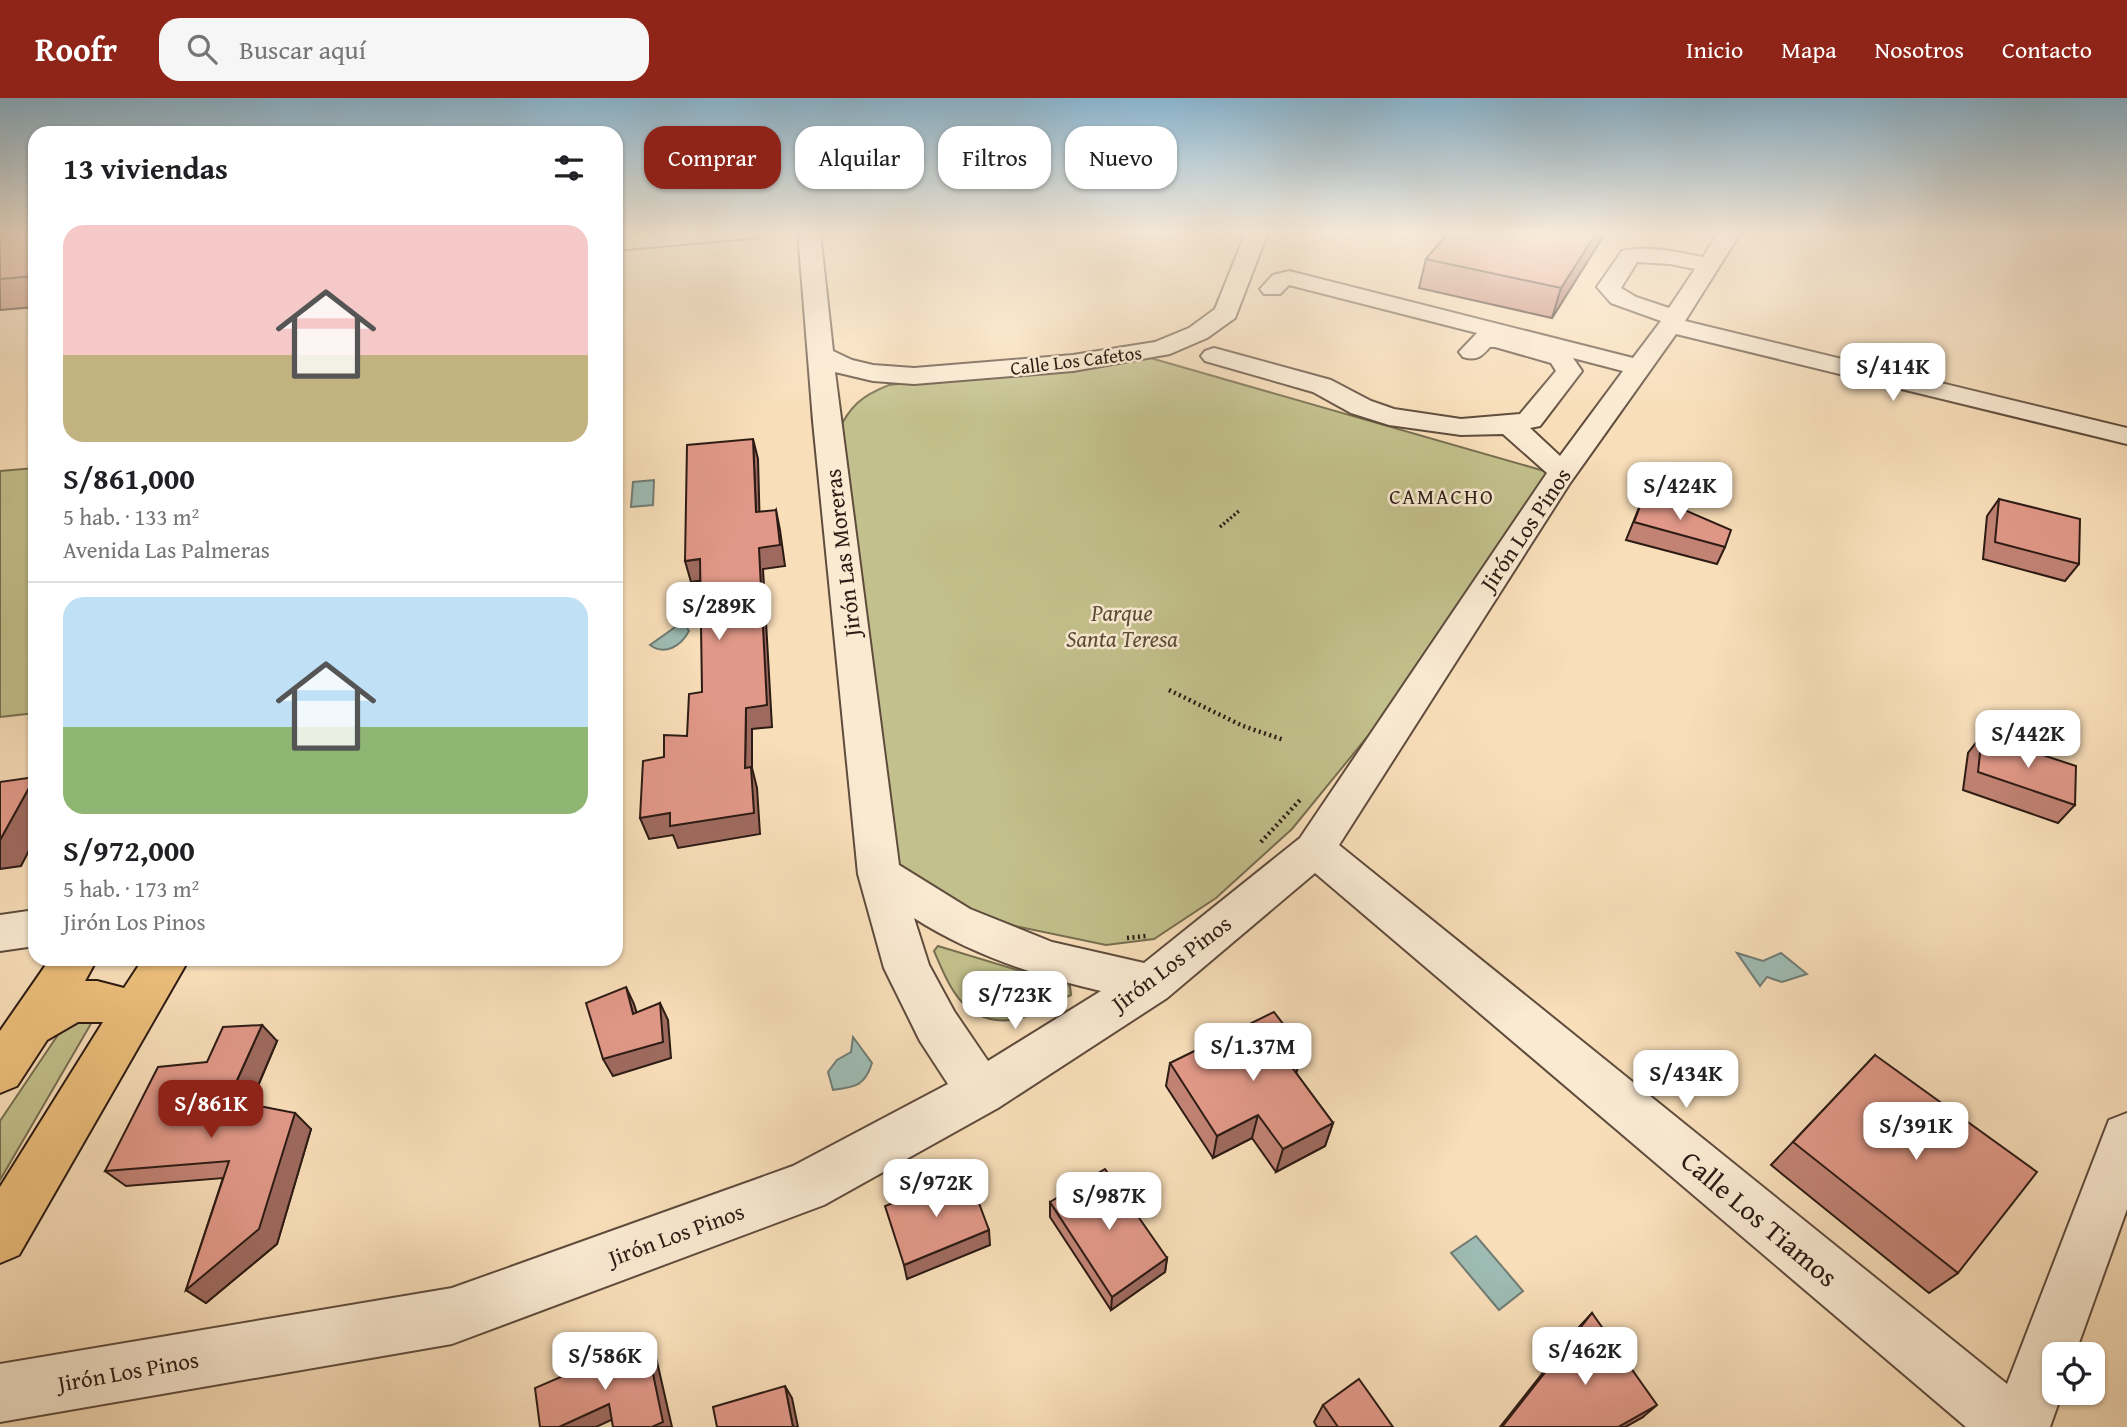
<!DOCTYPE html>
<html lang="es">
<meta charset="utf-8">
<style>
body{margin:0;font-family:"Gentium Book Plus",serif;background:#f6f6f6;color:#202124;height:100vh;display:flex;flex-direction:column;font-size:26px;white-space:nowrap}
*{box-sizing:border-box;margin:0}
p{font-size:23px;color:#757577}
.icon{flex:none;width:38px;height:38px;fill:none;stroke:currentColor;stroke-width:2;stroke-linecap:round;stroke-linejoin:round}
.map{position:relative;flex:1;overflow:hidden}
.details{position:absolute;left:28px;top:28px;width:595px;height:840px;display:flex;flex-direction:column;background:#fff;border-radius:21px;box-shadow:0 2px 5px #0004}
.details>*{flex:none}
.banner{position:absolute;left:644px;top:28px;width:665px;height:63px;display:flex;gap:14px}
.buttons{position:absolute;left:2042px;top:1244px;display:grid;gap:14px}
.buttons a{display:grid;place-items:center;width:63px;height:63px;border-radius:14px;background:#fff;box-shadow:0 2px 5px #0004;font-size:35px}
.price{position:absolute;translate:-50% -60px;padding:0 16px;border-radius:14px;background:#fff;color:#222;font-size:23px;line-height:46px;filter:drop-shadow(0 2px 4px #0008)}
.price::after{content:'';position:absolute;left:50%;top:42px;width:21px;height:16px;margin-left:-10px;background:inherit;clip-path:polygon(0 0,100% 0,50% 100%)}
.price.active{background:#8f2418;color:#fff}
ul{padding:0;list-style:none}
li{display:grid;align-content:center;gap:14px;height:371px;padding:0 35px}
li+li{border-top:2px solid #e0e0e0}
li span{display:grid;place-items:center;height:217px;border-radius:21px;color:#555}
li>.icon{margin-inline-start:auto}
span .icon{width:126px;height:126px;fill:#fffc;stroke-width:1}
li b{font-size:30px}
h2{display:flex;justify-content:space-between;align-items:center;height:84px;padding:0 35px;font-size:30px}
.tag{padding:0 24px;border-radius:21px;background:#fff;box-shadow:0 2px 5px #0004;font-size:24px;line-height:63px}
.tag.active{background:#8f2418;color:#fff}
header{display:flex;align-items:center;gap:42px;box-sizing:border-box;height:98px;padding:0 35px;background:#8f2418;color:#fff}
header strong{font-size:33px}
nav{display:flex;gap:38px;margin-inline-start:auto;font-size:24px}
.search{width:490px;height:63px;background:#f6f6f6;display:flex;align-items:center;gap:18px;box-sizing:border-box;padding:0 24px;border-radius:21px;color:#757577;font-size:26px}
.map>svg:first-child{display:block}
.green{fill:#c2c08c;stroke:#776e50;stroke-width:2}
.water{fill:#9ebcb4;stroke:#707c74;stroke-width:2}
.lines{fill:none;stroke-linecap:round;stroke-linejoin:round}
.minor-casing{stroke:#5f4c3d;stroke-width:4}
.major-casing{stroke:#2c1b14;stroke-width:4}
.path-far1{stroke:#2c1b14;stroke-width:3.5;stroke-dasharray:2 2.5;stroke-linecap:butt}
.path{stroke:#2c1b14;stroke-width:4.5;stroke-dasharray:2 3.5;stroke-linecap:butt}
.minor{fill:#faead2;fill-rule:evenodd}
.major{fill:#ecbf7c;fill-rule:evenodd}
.wall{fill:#c28375;stroke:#2c1b14;stroke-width:2}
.shaded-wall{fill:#9e6a5f;stroke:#2c1b14;stroke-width:2}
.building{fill:#e19888;stroke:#2c1b14;stroke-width:2}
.labels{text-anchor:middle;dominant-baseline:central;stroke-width:5;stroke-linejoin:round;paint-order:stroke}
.far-street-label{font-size:19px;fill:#2c1b14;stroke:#faead2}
.far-neighbourhood-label{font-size:21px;letter-spacing:2px;fill:#2c1b14;stroke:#faead2}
.street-label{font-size:23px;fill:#2c1b14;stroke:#faead2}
.park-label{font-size:23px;font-style:italic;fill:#594d38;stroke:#faead2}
.near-street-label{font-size:28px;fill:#2c1b14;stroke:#faead2}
</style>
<header>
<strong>Roofr</strong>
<div class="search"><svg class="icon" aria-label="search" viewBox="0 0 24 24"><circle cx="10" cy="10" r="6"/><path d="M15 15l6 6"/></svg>Buscar aquí</div>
<nav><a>Inicio</a><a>Mapa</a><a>Nosotros</a><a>Contacto</a></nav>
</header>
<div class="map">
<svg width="2127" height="1329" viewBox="0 0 2127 1329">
<rect width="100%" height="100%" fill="#f8deb9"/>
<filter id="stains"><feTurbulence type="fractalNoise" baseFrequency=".00286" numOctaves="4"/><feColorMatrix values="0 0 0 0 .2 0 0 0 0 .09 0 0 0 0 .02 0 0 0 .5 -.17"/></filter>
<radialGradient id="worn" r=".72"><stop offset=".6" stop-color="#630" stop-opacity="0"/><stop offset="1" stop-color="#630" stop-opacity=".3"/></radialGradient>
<g class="green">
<path d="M1147 259 1548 374 1372 633 1292 731 1216 800 1154 841 1106 847 1015 828 934 797 885 760 837 335C850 308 861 298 889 287Z"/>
<path d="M35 370V615L0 619V373Z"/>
<path d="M938 848 1070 888 1071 897C1055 904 1027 921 1011 922 964 927 949 888 934 853Z"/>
<path d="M70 919 92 924 0 1082V1023Z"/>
</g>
<g class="water">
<path d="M654 382 653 407 631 409 633 384Z"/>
<path d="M678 527 686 528 689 533C681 548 665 558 650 547Z"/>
<path d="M1737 855 1763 863 1781 855 1807 876 1782 884 1767 879 1760 888Z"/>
<path d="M853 939 872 965C865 988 855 989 833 992L828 974 837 962 851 954Z"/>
<path d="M1476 1138 1523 1193 1499 1212 1451 1155Z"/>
</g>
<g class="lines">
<defs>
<g id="minor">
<path d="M668 134H761L758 139 750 140 616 152V138Z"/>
<path d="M798 134H820L833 253 852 262 873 267 914 270 1073 257 1155 244 1189 230 1215 211 1246 134H1268L1235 220 1207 240 1170 256 1073 273 914 286 873 283 835 274 899 767 970 811 1052 844 1144 865 1300 740 1547 375 1503 336 1461 337 1389 327 1351 315 1313 294 1205 263 1201 258 1205 253 1214 250 1331 282 1371 303 1394 311 1461 321 1520 316 1556 273 1551 265 1495 249H1490C1481 259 1477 263 1463 259L1459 254 1477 235 1289 187 1280 196H1264L1260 191 1273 177 1289 173 1633 260 1661 223 1611 205 1597 189 1622 153C1649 147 1676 154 1703 159L1719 134H1741L1685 223 2127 330V346L1676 236 1570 385 1339 747 2007 1286 2109 1022 2127 1015V1111L2075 1256H2054V1295H2062L2050 1329H1966L1315 775 1167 900 998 1010 824 1107 452 1246 0 1324V1266L452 1190 793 1068 948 986 920 943 884 870 858 776 813 323ZM1637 164 1670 166 1695 171 1669 210 1636 199 1621 190ZM1573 260 1623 273 1560 358 1530 330 1540 328 1582 273ZM914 820C970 856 1036 878 1101 893L988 963 954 913 929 867Z"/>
<path d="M35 812V848L0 853V817Z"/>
</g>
<path id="major" d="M50 861H97L85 883H97L124 890 143 861H189L19 1157 0 1165V1089L103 924H78L47 942 17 988 0 995V933Z"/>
</defs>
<use href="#minor" class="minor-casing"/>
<use href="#major" class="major-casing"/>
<path class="path-far1" d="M1220 429 1240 412"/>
<g class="path">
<path d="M1169 592 1243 628 1284 642"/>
<path d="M1261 744 1300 702"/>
<path d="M1127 840 1146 838"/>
</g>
<use href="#minor" class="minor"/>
<use href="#major" class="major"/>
</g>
<g class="wall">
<path d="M35 134V209L0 212V139Z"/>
<path d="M1449 134H1604L1601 142 1552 220 1419 190 1426 161Z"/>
<path d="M1645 395 1725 449 1717 466 1626 442Z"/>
<path d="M1999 401 2079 466 2065 483 1983 461 1987 418Z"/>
<path d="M1982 637 2075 707 2058 725 1963 692 1968 655Z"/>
<path d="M277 943 250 1007 311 1031 277 1146 206 1205 186 1192 223 1080 126 1088 105 1073 207 964Z"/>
<path d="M1875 957 1958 1175 1929 1195 1771 1067Z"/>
<path d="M1170 965 1296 975 1333 1025 1325 1048 1276 1074 1252 1040 1213 1060 1166 988Z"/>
<path d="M1050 1104 1167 1160 1165 1174 1111 1212 1050 1119Z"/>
<path d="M1592 1215 1643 1319 1625 1329H1500L1580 1228Z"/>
<path d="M1323 1307 1393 1329H1317L1314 1324Z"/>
</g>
<g class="shaded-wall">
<path d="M1597 134H1604L1601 142 1552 220 1561 190Z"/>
<path d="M753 341 758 361 760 435 756 414Z"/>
<path d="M776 412 780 432 785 468 763 471 772 629 752 631V670L757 690 760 736 678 750 673 737 649 741 640 720 745 670 746 610 759 450Z"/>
<path d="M700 461 706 482 691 484 685 463Z"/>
<path d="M35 679V741L21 768 0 771V742Z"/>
<path d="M626 889 634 906 642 932 633 916Z"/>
<path d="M660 905 668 922 671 960 613 978 603 961Z"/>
<path d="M262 927 277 943 245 1018 228 1002Z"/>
<path d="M1303 952 1296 976 1285 960Z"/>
<path d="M295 1015 311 1031 277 1146 206 1205 186 1192Z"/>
<path d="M1258 1017 1252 1040 1213 1060 1217 1038Z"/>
<path d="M1333 1025 1325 1048 1276 1074 1283 1051Z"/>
<path d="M989 1132 990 1147 907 1181 904 1167Z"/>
<path d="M1167 1160 1165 1174 1111 1212 1112 1199Z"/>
<path d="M646 1242 655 1255 672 1329H652Z"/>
<path d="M785 1288 792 1300 798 1329H793Z"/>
<path d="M609 1306 620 1318 596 1329H559Z"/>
<path d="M1657 1307 1643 1319 1625 1329H1618Z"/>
</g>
<g class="building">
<path d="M5 134H35V178L0 181V139Z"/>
<path d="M1449 134H1597L1561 190 1426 161Z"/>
<path d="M753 341 756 414 776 412 780 447 759 450 767 607 746 610 745 670 751 669 754 715 670 728V715L640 720 643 663 664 659V637L687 638 689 596 702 594 700 461 685 463 687 347Z"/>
<path d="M1645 395 1731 432 1725 449 1634 424Z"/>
<path d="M1999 401 2080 421 2079 466 1995 444Z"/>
<path d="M1982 637 2076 668 2075 707 1978 674Z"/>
<path d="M35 679 0 742V684Z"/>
<path d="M626 889 633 916 660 905 663 944 603 961 586 905Z"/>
<path d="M1274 914 1303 952 1285 960 1333 1025 1283 1051 1258 1017 1217 1038 1170 965Z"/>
<path d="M262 927 228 1002 295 1015 259 1131 186 1192 229 1063 105 1073 158 969 207 964 223 929Z"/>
<path d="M1875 957 2037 1074 1958 1175 1793 1044Z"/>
<path d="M1105 1071 1167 1160 1112 1199 1050 1104Z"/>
<path d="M968 1076 989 1132 904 1167 885 1108Z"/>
<path d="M1592 1215 1657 1307 1618 1329H1502Z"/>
<path d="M646 1242 663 1324 652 1329H613L609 1306 559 1329H540L535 1290Z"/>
<path d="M1359 1281 1393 1329H1338L1323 1307Z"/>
<path d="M785 1288 793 1329H717L713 1309Z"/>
</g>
<linearGradient id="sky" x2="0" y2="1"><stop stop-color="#8ab7d3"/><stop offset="0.42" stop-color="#fcf0e0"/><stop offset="1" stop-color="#fcf0e0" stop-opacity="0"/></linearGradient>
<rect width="2127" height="320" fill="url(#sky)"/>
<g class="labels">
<g class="far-street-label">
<text transform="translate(1076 262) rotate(-7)">Calle Los Cafetos</text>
</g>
<g class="far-neighbourhood-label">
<text x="1442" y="398">CAMACHO</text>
</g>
<g class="street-label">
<text transform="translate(1525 431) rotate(-56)">Jirón Los Pinos</text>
<text transform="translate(842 455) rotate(-97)">Jirón Las Moreras</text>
<text transform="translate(1171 865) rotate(-37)">Jirón Los Pinos</text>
<text transform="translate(676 1136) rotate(-20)">Jirón Los Pinos</text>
<text transform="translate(128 1273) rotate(-10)">Jirón Los Pinos</text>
</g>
<g class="park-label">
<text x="1122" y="514">Parque<tspan x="1122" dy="26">Santa Teresa</tspan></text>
</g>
<g class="near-street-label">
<text transform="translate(1760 1120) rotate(40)">Calle Los Tiamos</text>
</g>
</g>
<rect width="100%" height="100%" filter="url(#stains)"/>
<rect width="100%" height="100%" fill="url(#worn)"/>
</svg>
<div class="buttons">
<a><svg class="icon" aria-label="locate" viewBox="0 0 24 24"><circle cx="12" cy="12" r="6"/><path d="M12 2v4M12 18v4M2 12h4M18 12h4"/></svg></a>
</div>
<b class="price" style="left:1893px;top:305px">S/414K</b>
<b class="price" style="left:1680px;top:424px">S/424K</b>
<b class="price" style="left:719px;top:544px">S/289K</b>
<b class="price" style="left:2028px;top:672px">S/442K</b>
<b class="price" style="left:1015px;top:933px">S/723K</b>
<b class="price" style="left:1253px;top:985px">S/1.37M</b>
<b class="price" style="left:1686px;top:1012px">S/434K</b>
<b class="price active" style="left:211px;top:1042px">S/861K</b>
<b class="price" style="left:1916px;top:1064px">S/391K</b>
<b class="price" style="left:936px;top:1121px">S/972K</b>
<b class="price" style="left:1109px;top:1134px">S/987K</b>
<b class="price" style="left:1585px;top:1289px">S/462K</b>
<b class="price" style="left:605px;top:1294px">S/586K</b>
<div class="banner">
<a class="tag active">Comprar</a>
<a class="tag">Alquilar</a>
<a class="tag">Filtros</a>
<a class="tag">Nuevo</a>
</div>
<section class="details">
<h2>13 viviendas<svg class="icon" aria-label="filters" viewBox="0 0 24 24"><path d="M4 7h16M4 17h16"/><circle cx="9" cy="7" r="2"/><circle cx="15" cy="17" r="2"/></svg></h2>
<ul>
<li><span style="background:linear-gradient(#f6c9c9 60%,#c2b280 0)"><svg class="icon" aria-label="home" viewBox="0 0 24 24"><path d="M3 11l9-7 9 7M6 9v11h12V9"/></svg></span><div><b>S/861,000</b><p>5 hab. · 133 m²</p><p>Avenida Las Palmeras</p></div></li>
<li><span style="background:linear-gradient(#bfe0f5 60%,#8fb573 0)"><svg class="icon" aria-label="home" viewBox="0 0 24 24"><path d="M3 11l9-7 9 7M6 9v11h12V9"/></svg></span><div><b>S/972,000</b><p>5 hab. · 173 m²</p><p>Jirón Los Pinos</p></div></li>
</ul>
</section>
</div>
